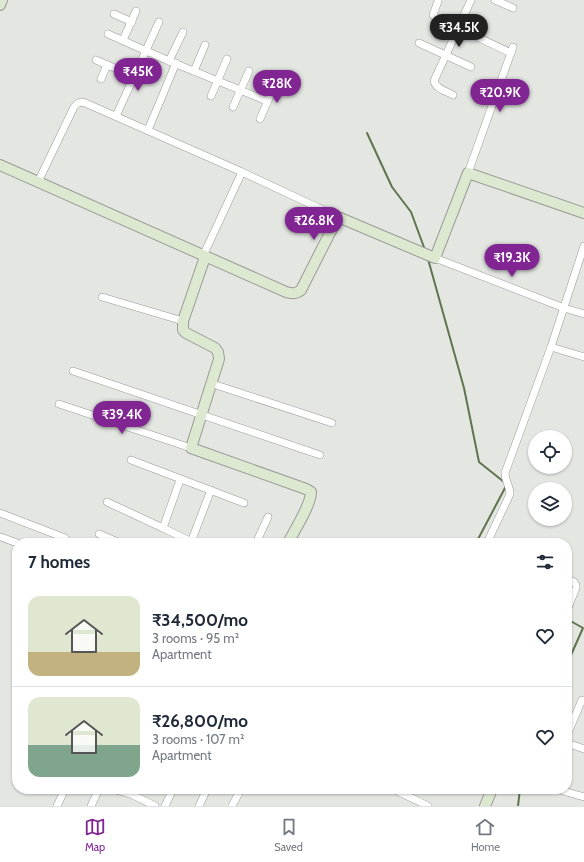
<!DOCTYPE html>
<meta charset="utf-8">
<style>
body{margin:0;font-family:Cabin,sans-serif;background:#f2f2f3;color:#1f2937;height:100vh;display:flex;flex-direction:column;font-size:15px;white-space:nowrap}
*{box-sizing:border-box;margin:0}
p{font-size:13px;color:#747a83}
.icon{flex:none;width:22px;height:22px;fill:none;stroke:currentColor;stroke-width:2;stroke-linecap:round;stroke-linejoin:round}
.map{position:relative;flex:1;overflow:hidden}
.details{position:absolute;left:12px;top:538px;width:560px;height:256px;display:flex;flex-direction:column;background:#fff;border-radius:16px;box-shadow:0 1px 3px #0004}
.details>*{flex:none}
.fabs{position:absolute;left:528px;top:430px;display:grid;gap:8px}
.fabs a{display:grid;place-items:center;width:44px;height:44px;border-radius:50%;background:#fff;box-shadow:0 1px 3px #0004;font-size:20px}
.price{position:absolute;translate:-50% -34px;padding:0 9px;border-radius:14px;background:#802592;color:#fff;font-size:13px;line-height:26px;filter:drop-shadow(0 1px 2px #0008)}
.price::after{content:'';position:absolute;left:50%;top:24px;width:12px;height:9px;margin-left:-6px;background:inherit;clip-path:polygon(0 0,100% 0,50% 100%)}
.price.current{background:#222;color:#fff}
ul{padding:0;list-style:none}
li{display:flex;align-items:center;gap:12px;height:100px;padding:0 16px}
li+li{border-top:1px solid #e0e1e3}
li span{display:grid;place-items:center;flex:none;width:112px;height:80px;border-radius:12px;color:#555}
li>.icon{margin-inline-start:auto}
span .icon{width:48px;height:48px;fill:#fffc;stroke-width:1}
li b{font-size:17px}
h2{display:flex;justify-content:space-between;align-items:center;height:48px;padding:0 16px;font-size:17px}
.dock{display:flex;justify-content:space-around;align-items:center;height:56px;border-top:1px solid #e0e1e3;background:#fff;font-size:11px;color:#747a83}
.dock a{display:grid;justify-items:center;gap:2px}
.dock .current{color:#802592}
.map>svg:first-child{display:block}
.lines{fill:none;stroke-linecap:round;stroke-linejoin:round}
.stream{stroke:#607450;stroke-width:2}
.street-casing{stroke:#999b97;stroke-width:8}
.secondary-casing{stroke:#999b97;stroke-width:12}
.street{stroke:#fff;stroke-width:7}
.secondary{stroke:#dce8d0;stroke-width:10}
</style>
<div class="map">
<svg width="584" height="806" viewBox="0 0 584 806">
<rect width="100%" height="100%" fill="#e4e6e2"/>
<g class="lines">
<g class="stream">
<path d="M367 133 392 187 411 212 425 250"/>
<path d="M428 259 464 388 479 462 504 482"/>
<path d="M476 543 506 486"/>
<path d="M567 619 583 628 567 664"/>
<path d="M518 806 520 789"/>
</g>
<defs>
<g id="street">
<path d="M495 0 513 8"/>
<path d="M438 1 433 15 435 17 511 53"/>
<path d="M114 14 132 22"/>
<path d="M108 34 169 61 267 101"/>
<path d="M123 40 136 11"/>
<path d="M419 43 471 67"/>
<path d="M96 60 135 77"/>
<path d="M169 61 183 32"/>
<path d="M194 71 205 45"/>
<path d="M101 79 107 65"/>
<path d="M453 95C446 91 436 89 434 81L471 0"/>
<path d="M211 96 227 59"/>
<path d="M233 107 249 71"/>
<path d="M116 116 159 22"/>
<path d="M260 119 276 82"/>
<path d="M148 130 176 63"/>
<path d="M468 173 513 47"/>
<path d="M38 182 74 107 78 103 83 102 242 172 338 217"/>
<path d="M203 256 242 172"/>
<path d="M435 258 564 308 584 314"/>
<path d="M102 297 183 321"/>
<path d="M551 347 584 357"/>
<path d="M73 371 320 455"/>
<path d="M213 384 332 423"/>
<path d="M59 404 191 448"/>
<path d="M131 460 244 503"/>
<path d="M107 502 163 528 180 480"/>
<path d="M0 513 65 538 68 543"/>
<path d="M163 528 194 543"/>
<path d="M99 534 120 543"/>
<path d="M1 537 17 543"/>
<path d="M191 542 211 490"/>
<path d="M256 543 268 517"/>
<path d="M487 543 510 494C510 486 505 481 505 473L551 347 584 246"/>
<path d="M567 579 574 582 576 585V588L567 610"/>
<path d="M567 735 582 700H584"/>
<path d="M567 743 584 749"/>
<path d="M113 789 133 795 155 806"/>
<path d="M393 789 428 806"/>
<path d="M556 789 584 797"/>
<path d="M57 806 65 789"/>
<path d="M91 806 99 789"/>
<path d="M165 806 173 789"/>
<path d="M199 806 207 789"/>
<path d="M232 806 241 789"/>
</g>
<g id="secondary">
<path d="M0 5 2 0"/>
<path d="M0 165 286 292C292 294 296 294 301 290L338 217 435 258 468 173 584 213"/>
<path d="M205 257 183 321V330L186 333 215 348 218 352 219 359 191 448 306 489 311 492C311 505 294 531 288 543"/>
<path d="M485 806 492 789"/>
</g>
</defs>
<use href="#street" class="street-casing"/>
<use href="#secondary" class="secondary-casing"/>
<use href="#street" class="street"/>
<use href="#secondary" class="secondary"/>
</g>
</svg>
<div class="fabs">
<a><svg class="icon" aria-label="locate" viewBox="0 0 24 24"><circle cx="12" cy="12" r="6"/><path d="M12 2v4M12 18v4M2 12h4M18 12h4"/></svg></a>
<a><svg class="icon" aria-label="layers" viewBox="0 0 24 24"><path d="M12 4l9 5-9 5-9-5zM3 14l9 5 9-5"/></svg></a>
</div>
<b class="price current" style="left:459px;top:48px">₹34.5K</b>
<b class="price" style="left:138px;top:92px">₹45K</b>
<b class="price" style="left:277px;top:104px">₹28K</b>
<b class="price" style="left:500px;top:113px">₹20.9K</b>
<b class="price" style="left:314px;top:241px">₹26.8K</b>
<b class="price" style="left:512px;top:278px">₹19.3K</b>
<b class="price" style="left:122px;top:435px">₹39.4K</b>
<section class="details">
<h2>7 homes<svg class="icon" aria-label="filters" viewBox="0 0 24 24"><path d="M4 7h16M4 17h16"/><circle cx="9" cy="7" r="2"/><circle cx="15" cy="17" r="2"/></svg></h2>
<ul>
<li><span style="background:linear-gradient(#dfe7d0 70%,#c2b280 0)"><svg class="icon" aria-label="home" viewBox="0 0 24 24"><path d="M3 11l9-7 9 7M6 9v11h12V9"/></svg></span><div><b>₹34,500/mo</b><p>3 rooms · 95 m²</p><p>Apartment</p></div><svg class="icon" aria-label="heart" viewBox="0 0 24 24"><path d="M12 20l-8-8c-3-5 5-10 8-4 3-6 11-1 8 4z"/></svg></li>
<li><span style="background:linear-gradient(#dfe7d0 60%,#7fa58c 0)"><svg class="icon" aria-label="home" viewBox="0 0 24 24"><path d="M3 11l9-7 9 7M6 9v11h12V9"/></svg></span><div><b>₹26,800/mo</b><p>3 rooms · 107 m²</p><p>Apartment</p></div><svg class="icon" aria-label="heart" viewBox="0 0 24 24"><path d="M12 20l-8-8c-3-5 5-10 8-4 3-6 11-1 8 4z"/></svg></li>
</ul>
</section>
</div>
<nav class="dock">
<a class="current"><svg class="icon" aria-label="map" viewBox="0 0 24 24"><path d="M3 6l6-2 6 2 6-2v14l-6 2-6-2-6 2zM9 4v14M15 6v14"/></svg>Map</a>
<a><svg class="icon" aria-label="saved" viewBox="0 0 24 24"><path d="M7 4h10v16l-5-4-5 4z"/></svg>Saved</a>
<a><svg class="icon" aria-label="home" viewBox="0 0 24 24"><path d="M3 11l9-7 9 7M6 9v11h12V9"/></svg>Home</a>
</nav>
